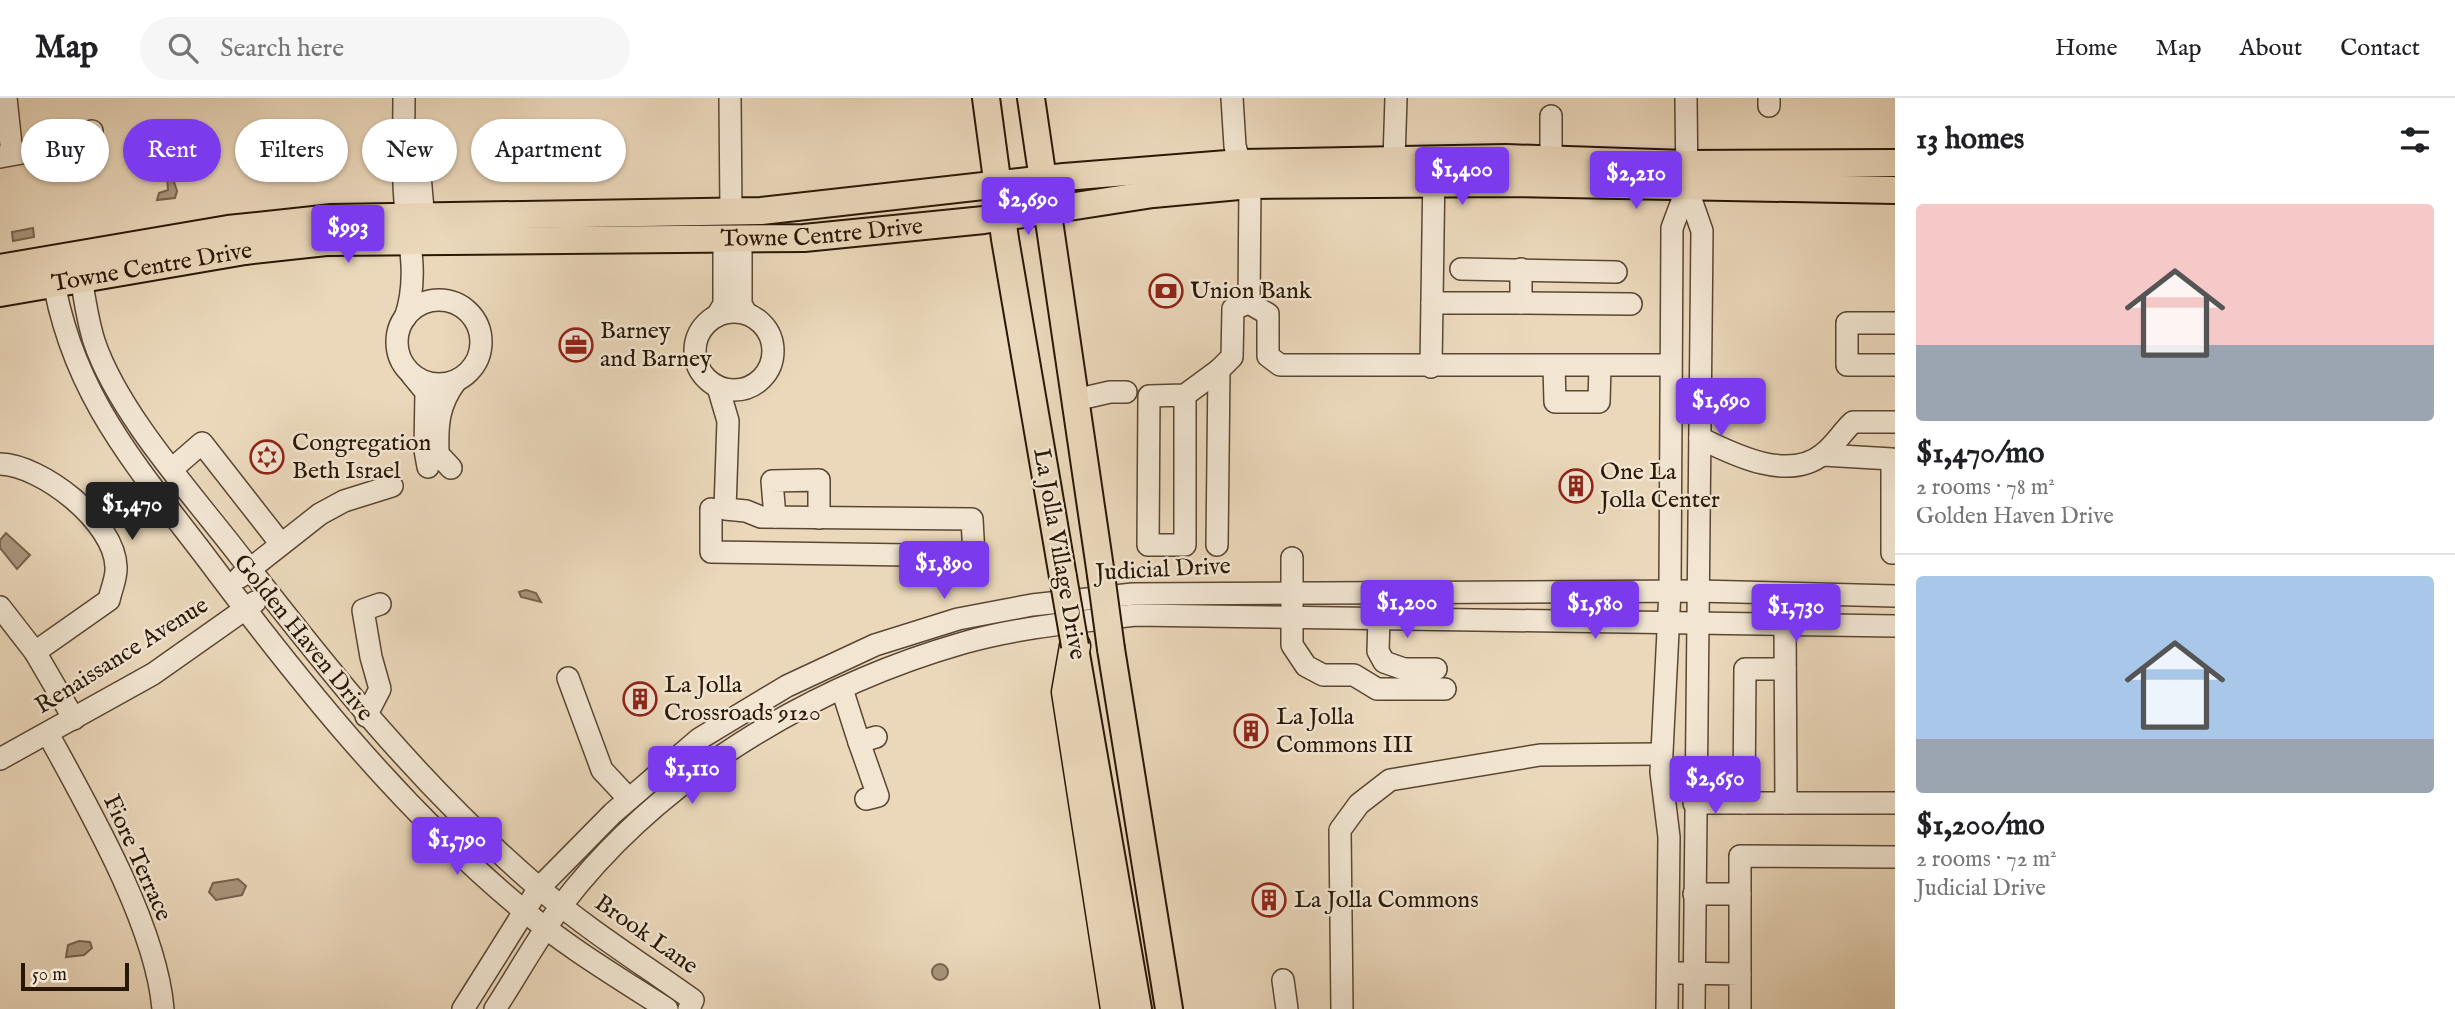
<!DOCTYPE html>
<meta charset="utf-8">
<style>
body{margin:0;font-family:"IM FELL English",serif;background:#f6f6f6;color:#202124;height:100vh;display:flex;flex-direction:column;font-size:26px;white-space:nowrap}
*{box-sizing:border-box;margin:0}
p{font-size:23px;color:#757577}
.icon{flex:none;width:38px;height:38px;fill:none;stroke:currentColor;stroke-width:2;stroke-linecap:round;stroke-linejoin:round}
.map{position:relative;flex:1;overflow:hidden}
.panel{display:flex;flex-direction:column;background:#fff;width:560px}
.panel>*{flex:none}
.top-card{position:absolute;left:21px;top:21px;width:665px;height:63px;display:flex;gap:14px}
.scale{position:absolute;left:21px;bottom:18px;width:108px;box-sizing:border-box;padding-left:7px;border:4px solid #291706;border-top:0;font-size:19px;line-height:24px;white-space:nowrap;color:#291706;-webkit-text-stroke:5px #f2e6d3;paint-order:stroke}
.price{position:absolute;translate:-50% -60px;padding:0 16px;border-radius:7px;background:#7c3aed;color:#fff;font-size:23px;line-height:46px;filter:drop-shadow(0 2px 4px #0008)}
.price::after{content:'';position:absolute;left:50%;top:42px;width:21px;height:16px;margin-left:-10px;background:inherit;clip-path:polygon(0 0,100% 0,50% 100%)}
.price.active{background:#222;color:#fff}
ul{padding:0;list-style:none}
li{display:grid;align-content:center;gap:14px;height:371px;padding:0 21px}
li+li{border-top:2px solid #e0e0e0}
li span{display:grid;place-items:center;height:217px;border-radius:7px;color:#555}
li>.icon{margin-inline-start:auto}
span .icon{width:126px;height:126px;fill:#fffc;stroke-width:1}
li b{font-size:30px}
h2{display:flex;justify-content:space-between;align-items:center;height:84px;padding:0 21px;font-size:30px}
.tag{padding:0 24px;border-radius:32px;background:#fff;box-shadow:0 2px 5px #0004;font-size:24px;line-height:63px}
.tag.active{background:#7c3aed;color:#fff}
header{display:flex;align-items:center;gap:42px;box-sizing:border-box;height:98px;padding:0 35px;background:#fff;border-bottom:2px solid #e0e0e0}
header strong{font-size:33px}
nav{display:flex;gap:38px;margin-inline-start:auto;font-size:24px}
.search{width:490px;height:63px;background:#f6f6f6;display:flex;align-items:center;gap:18px;box-sizing:border-box;padding:0 24px;border-radius:38px;color:#757577;font-size:26px}
main{display:flex;flex:1;min-height:0}
.map>svg:first-child{display:block}
.water{fill:#a9967d;stroke:#76634d;stroke-width:2}
.lines{fill:none;stroke-linecap:round;stroke-linejoin:round}
.minor-casing{stroke:#5a4733;stroke-width:24}
.major-casing{stroke:#291706;stroke-width:30}
.highway-casing{stroke:#291706;stroke-width:33}
.minor{stroke:#f2e6d3;stroke-width:21}
.major{stroke:#ebd8bb;stroke-width:26}
.highway{stroke:#ebd8bb;stroke-width:30}
.major-bridge-casing{stroke:#291706;stroke-width:30;stroke-linecap:butt}
.major-bridge{stroke:#ebd8bb;stroke-width:26}
.labels{text-anchor:middle;dominant-baseline:central;stroke-width:5;stroke-linejoin:round;paint-order:stroke}
.street-label{font-size:24px;fill:#291706;stroke:#f2e6d3}
.poi-label{font-size:24px;fill:#291706;stroke:#f2e6d3;text-anchor:start}
</style>
<header>
<strong>Map</strong>
<div class="search"><svg class="icon" aria-label="search" viewBox="0 0 24 24"><circle cx="10" cy="10" r="6"/><path d="M15 15l6 6"/></svg>Search here</div>
<nav><a>Home</a><a>Map</a><a>About</a><a>Contact</a></nav>
</header>
<main>
<div class="map">
<svg width="1895" height="911" viewBox="0 0 1895 911">
<rect width="100%" height="100%" fill="#ebd8bb"/>
<filter id="stains"><feTurbulence type="fractalNoise" baseFrequency=".00286" numOctaves="4"/><feColorMatrix values="0 0 0 0 .2 0 0 0 0 .09 0 0 0 0 .02 0 0 0 .5 -.17"/></filter>
<radialGradient id="worn" r=".72"><stop offset=".6" stop-color="#630" stop-opacity="0"/><stop offset="1" stop-color="#630" stop-opacity=".3"/></radialGradient>
<g class="water">
<path d="M167 80 173 81 177 93 175 100 157 102 159 95 168 92Z"/>
<path d="M33 130 34 139 13 143 12 134Z"/>
<path d="M6 435 30 457 17 471 0 450V442Z"/>
<path d="M526 492 536 495 541 504 521 499 519 494Z"/>
<path d="M238 781 246 788 242 797 216 802 209 794 213 785Z"/>
<path d="M79 843 90 844 92 850 84 857 66 859 68 847Z"/>
<circle cx="940" cy="874" r="8"/>
</g>
<g class="lines">
<defs>
<g id="minor">
<path d="M6 0 12 56"/>
<path d="M404 0C404 34 402 69 405 103 409 143 419 181 405 220"/>
<path d="M730 0 731 114"/>
<path d="M1232 0 1235 48 1240 65"/>
<path d="M1686 0 1687 90 1702 133 1694 911"/>
<path d="M1769 0V8"/>
<path d="M1551 18V61"/>
<path d="M418 55 425 134"/>
<path d="M0 59 83 44 92 33"/>
<path d="M1394 62 1396 0"/>
<path d="M741 141V206L746 215"/>
<path d="M79 165C83 191 86 217 94 243 118 315 192 396 239 457 333 578 421 689 539 790 587 831 641 865 693 902L689 911"/>
<path d="M1461 171 1616 174"/>
<path d="M52 173C70 293 134 365 205 458 300 585 400 710 523 812 567 849 619 880 667 911"/>
<circle cx="439" cy="244" r="42"/>
<path d="M1249 205 1268 216V258L1280 267H1670"/>
<path d="M1432 205H1521V171"/>
<path d="M1521 205 1631 206"/>
<circle cx="734" cy="253" r="39"/>
<path d="M717 218 724 206V141"/>
<path d="M1895 225H1847V267H1895"/>
<path d="M1554 268 1555 304H1599L1600 268"/>
<path d="M1431 269 1434 71"/>
<path d="M412 277 426 294 425 352 428 369"/>
<path d="M1185 297V447H1148L1149 298 1185 297 1219 272"/>
<path d="M1075 302 1110 294H1126"/>
<path d="M1700 340C1734 357 1789 384 1823 356 1835 347 1842 334 1853 324H1895"/>
<path d="M1823 357 1892 361V455H1895"/>
<path d="M0 366C42 367 115 424 116 469 117 479 111 492 109 502L35 554"/>
<path d="M451 370 438 356C437 327 438 307 456 283"/>
<path d="M172 371 202 345 281 446"/>
<path d="M711 411V454L974 458 972 421 761 419 746 413 725 411 728 323 718 289"/>
<path d="M775 419 772 383 819 382V420"/>
<path d="M1217 447 1219 272 1232 259 1233 211 1249 205 1250 87"/>
<path d="M1292 460V547L1306 568 1323 577H1354L1377 591H1445"/>
<path d="M240 479 320 416 344 403 392 388"/>
<path d="M0 509 35 554 74 621"/>
<path d="M1379 520 1378 553 1384 564 1404 571H1436"/>
<path d="M1785 525 1786 705"/>
<path d="M568 580 602 672 629 701"/>
<path d="M842 591 859 644 876 639"/>
<path d="M366 618 380 591 371 559 363 512 380 506"/>
<path d="M48 636C89 711 156 827 163 911"/>
<path d="M859 644 878 698 866 701"/>
<path d="M0 661 153 576 255 504"/>
<path d="M1694 705H1895"/>
<path d="M1744 705 1745 571H1785"/>
<path d="M1694 796H1740V758L1895 759"/>
<path d="M1740 796V876"/>
<path d="M1679 875 1740 876V911"/>
<path d="M1283 882 1287 911"/>
<path d="M463 911 539 790 613 715 699 641 787 588 875 547 958 521 1032 507 1133 496 1698 493 1895 498"/>
<path d="M495 911C517 877 537 841 561 808 658 680 810 589 963 545 1019 529 1078 524 1136 517L1895 528"/>
<path d="M1342 911 1340 732 1359 706 1390 682 1540 657 1661 656"/>
<path d="M1667 911 1669 739 1661 674 1670 493 1672 130 1687 90"/>
</g>
<g id="major">
<path d="M986 0 1005 141 1063 479"/>
<path d="M1031 0 1101 477"/>
<path d="M0 170 228 131 332 120 761 113 1064 79 1240 65 1506 60 1685 66 1895 65"/>
<path id="s1" d="M0 195 245 153 326 144 804 140 984 122 1153 96 1250 87 1513 85 1895 92"/>
<path d="M1111 551 1169 911"/>
<path d="M1076 556 1138 911"/>
</g>
<path id="highway" d="M1075 548 1067 594 1116 911"/>
</defs>
<use href="#minor" class="minor-casing"/>
<use href="#major" class="major-casing"/>
<use href="#highway" class="highway-casing"/>
<use href="#minor" class="minor"/>
<use href="#major" class="major"/>
<use href="#highway" class="highway"/>
<defs>
<g id="major-bridge">
<path d="M1101 477 1111 551"/>
<path d="M1063 479 1075 548"/>
</g>
</defs>
<use href="#major-bridge" class="major-bridge-casing"/>
<use href="#major-bridge" class="major-bridge"/>
</g>
<defs>
<symbol id="bank-ring" viewBox="-11 -11 22 22"><circle r="9.5" fill="#f2e6d3" stroke="#8f2418" stroke-width="1.5"/><path d="M-6-4H6V4H-6ZM0-2.3a2.3 2.3 0 1 0 0 4.6a2.3 2.3 0 1 0 0-4.6Z" fill="#8f2418"/></symbol>
<symbol id="office-ring" viewBox="-11 -11 22 22"><circle r="9.5" fill="#f2e6d3" stroke="#8f2418" stroke-width="1.5"/><path d="M-6-3h4V-5.5h4V-3h4V5H-6ZM-1-4.5V-3h2v-1.5ZM-6 0V1H6V0Z" fill="#8f2418"/></symbol>
<symbol id="synagogue-ring" viewBox="-11 -11 22 22"><circle r="9.5" fill="#f2e6d3" stroke="#8f2418" stroke-width="1.5"/><path d="M0-6.5L5.6 3.2H-5.6ZM0 6.5L5.6-3.2H-5.6Z" fill="#8f2418"/></symbol>
<symbol id="building-ring" viewBox="-11 -11 22 22"><circle r="9.5" fill="#f2e6d3" stroke="#8f2418" stroke-width="1.5"/><path d="M-4-6H4V6H1V3H-1V6H-4ZM-2.5-4.3h1.7v1.8h-1.7ZM.8-4.3h1.7v1.8H.8ZM-2.5-1h1.7V.8h-1.7ZM.8-1h1.7V.8H.8Z" fill="#8f2418"/></symbol>
</defs>
<g fill-rule="evenodd">
<use href="#bank-ring" x="1147" y="174" width="38" height="38"/>
<use href="#office-ring" x="557" y="228" width="38" height="38"/>
<use href="#synagogue-ring" x="248" y="340" width="38" height="38"/>
<use href="#building-ring" x="1557" y="369" width="38" height="38"/>
<use href="#building-ring" x="621" y="582" width="38" height="38"/>
<use href="#building-ring" x="1232" y="614" width="38" height="38"/>
<use href="#building-ring" x="1250" y="783" width="38" height="38"/>
</g>
<g class="labels">
<g class="street-label">
<text stroke="none"><textPath href="#s1" startOffset="826">Towne Centre Drive</textPath></text>
<text stroke="none"><textPath href="#s1" startOffset="154">Towne Centre Drive</textPath></text>
<text transform="translate(1059 456) rotate(80)">La Jolla Village Drive</text>
<text transform="translate(1163 472) rotate(-3)">Judicial Drive</text>
<text transform="translate(303 540) rotate(51)">Golden Haven Drive</text>
<text transform="translate(122 558) rotate(-32)">Renaissance Avenue</text>
<text transform="translate(137 760) rotate(66)">Fiore Terrace</text>
<text transform="translate(646 837) rotate(35)">Brook Lane</text>
</g>
<g class="poi-label">
<text x="1190" y="193">Union Bank</text>
<text x="600" y="233">Barney<tspan x="600" dy="28">and Barney</tspan></text>
<text x="292" y="345">Congregation<tspan x="292" dy="28">Beth Israel</tspan></text>
<text x="1600" y="374">One La<tspan x="1600" dy="28">Jolla Center</tspan></text>
<text x="664" y="587">La Jolla<tspan x="664" dy="28">Crossroads 9120</tspan></text>
<text x="1276" y="619">La Jolla<tspan x="1276" dy="28">Commons III</tspan></text>
<text x="1294" y="802">La Jolla Commons</text>
</g>
</g>
<rect width="100%" height="100%" filter="url(#stains)"/>
<rect width="100%" height="100%" fill="url(#worn)"/>
</svg>
<div class="scale">50 m</div>
<b class="price" style="left:1462px;top:109px">$1,400</b>
<b class="price" style="left:1636px;top:113px">$2,210</b>
<b class="price" style="left:1028px;top:139px">$2,690</b>
<b class="price" style="left:348px;top:167px">$993</b>
<b class="price" style="left:1721px;top:340px">$1,690</b>
<b class="price active" style="left:132px;top:444px">$1,470</b>
<b class="price" style="left:944px;top:503px">$1,890</b>
<b class="price" style="left:1407px;top:542px">$1,200</b>
<b class="price" style="left:1595px;top:543px">$1,580</b>
<b class="price" style="left:1796px;top:546px">$1,730</b>
<b class="price" style="left:692px;top:708px">$1,110</b>
<b class="price" style="left:1715px;top:718px">$2,650</b>
<b class="price" style="left:457px;top:779px">$1,790</b>
<div class="top-card">
<a class="tag">Buy</a>
<a class="tag active">Rent</a>
<a class="tag">Filters</a>
<a class="tag">New</a>
<a class="tag">Apartment</a>
</div>
</div>
<section class="panel">
<h2>13 homes<svg class="icon" aria-label="filters" viewBox="0 0 24 24"><path d="M4 7h16M4 17h16"/><circle cx="9" cy="7" r="2"/><circle cx="15" cy="17" r="2"/></svg></h2>
<ul>
<li><span style="background:linear-gradient(#f6c9c9 65%,#9aa5b1 0)"><svg class="icon" aria-label="home" viewBox="0 0 24 24"><path d="M3 11l9-7 9 7M6 9v11h12V9"/></svg></span><div><b>$1,470/mo</b><p>2 rooms · 78 m²</p><p>Golden Haven Drive</p></div></li>
<li><span style="background:linear-gradient(#a9c7e8 75%,#9aa5b1 0)"><svg class="icon" aria-label="home" viewBox="0 0 24 24"><path d="M3 11l9-7 9 7M6 9v11h12V9"/></svg></span><div><b>$1,200/mo</b><p>2 rooms · 72 m²</p><p>Judicial Drive</p></div></li>
</ul>
</section>
</main>
